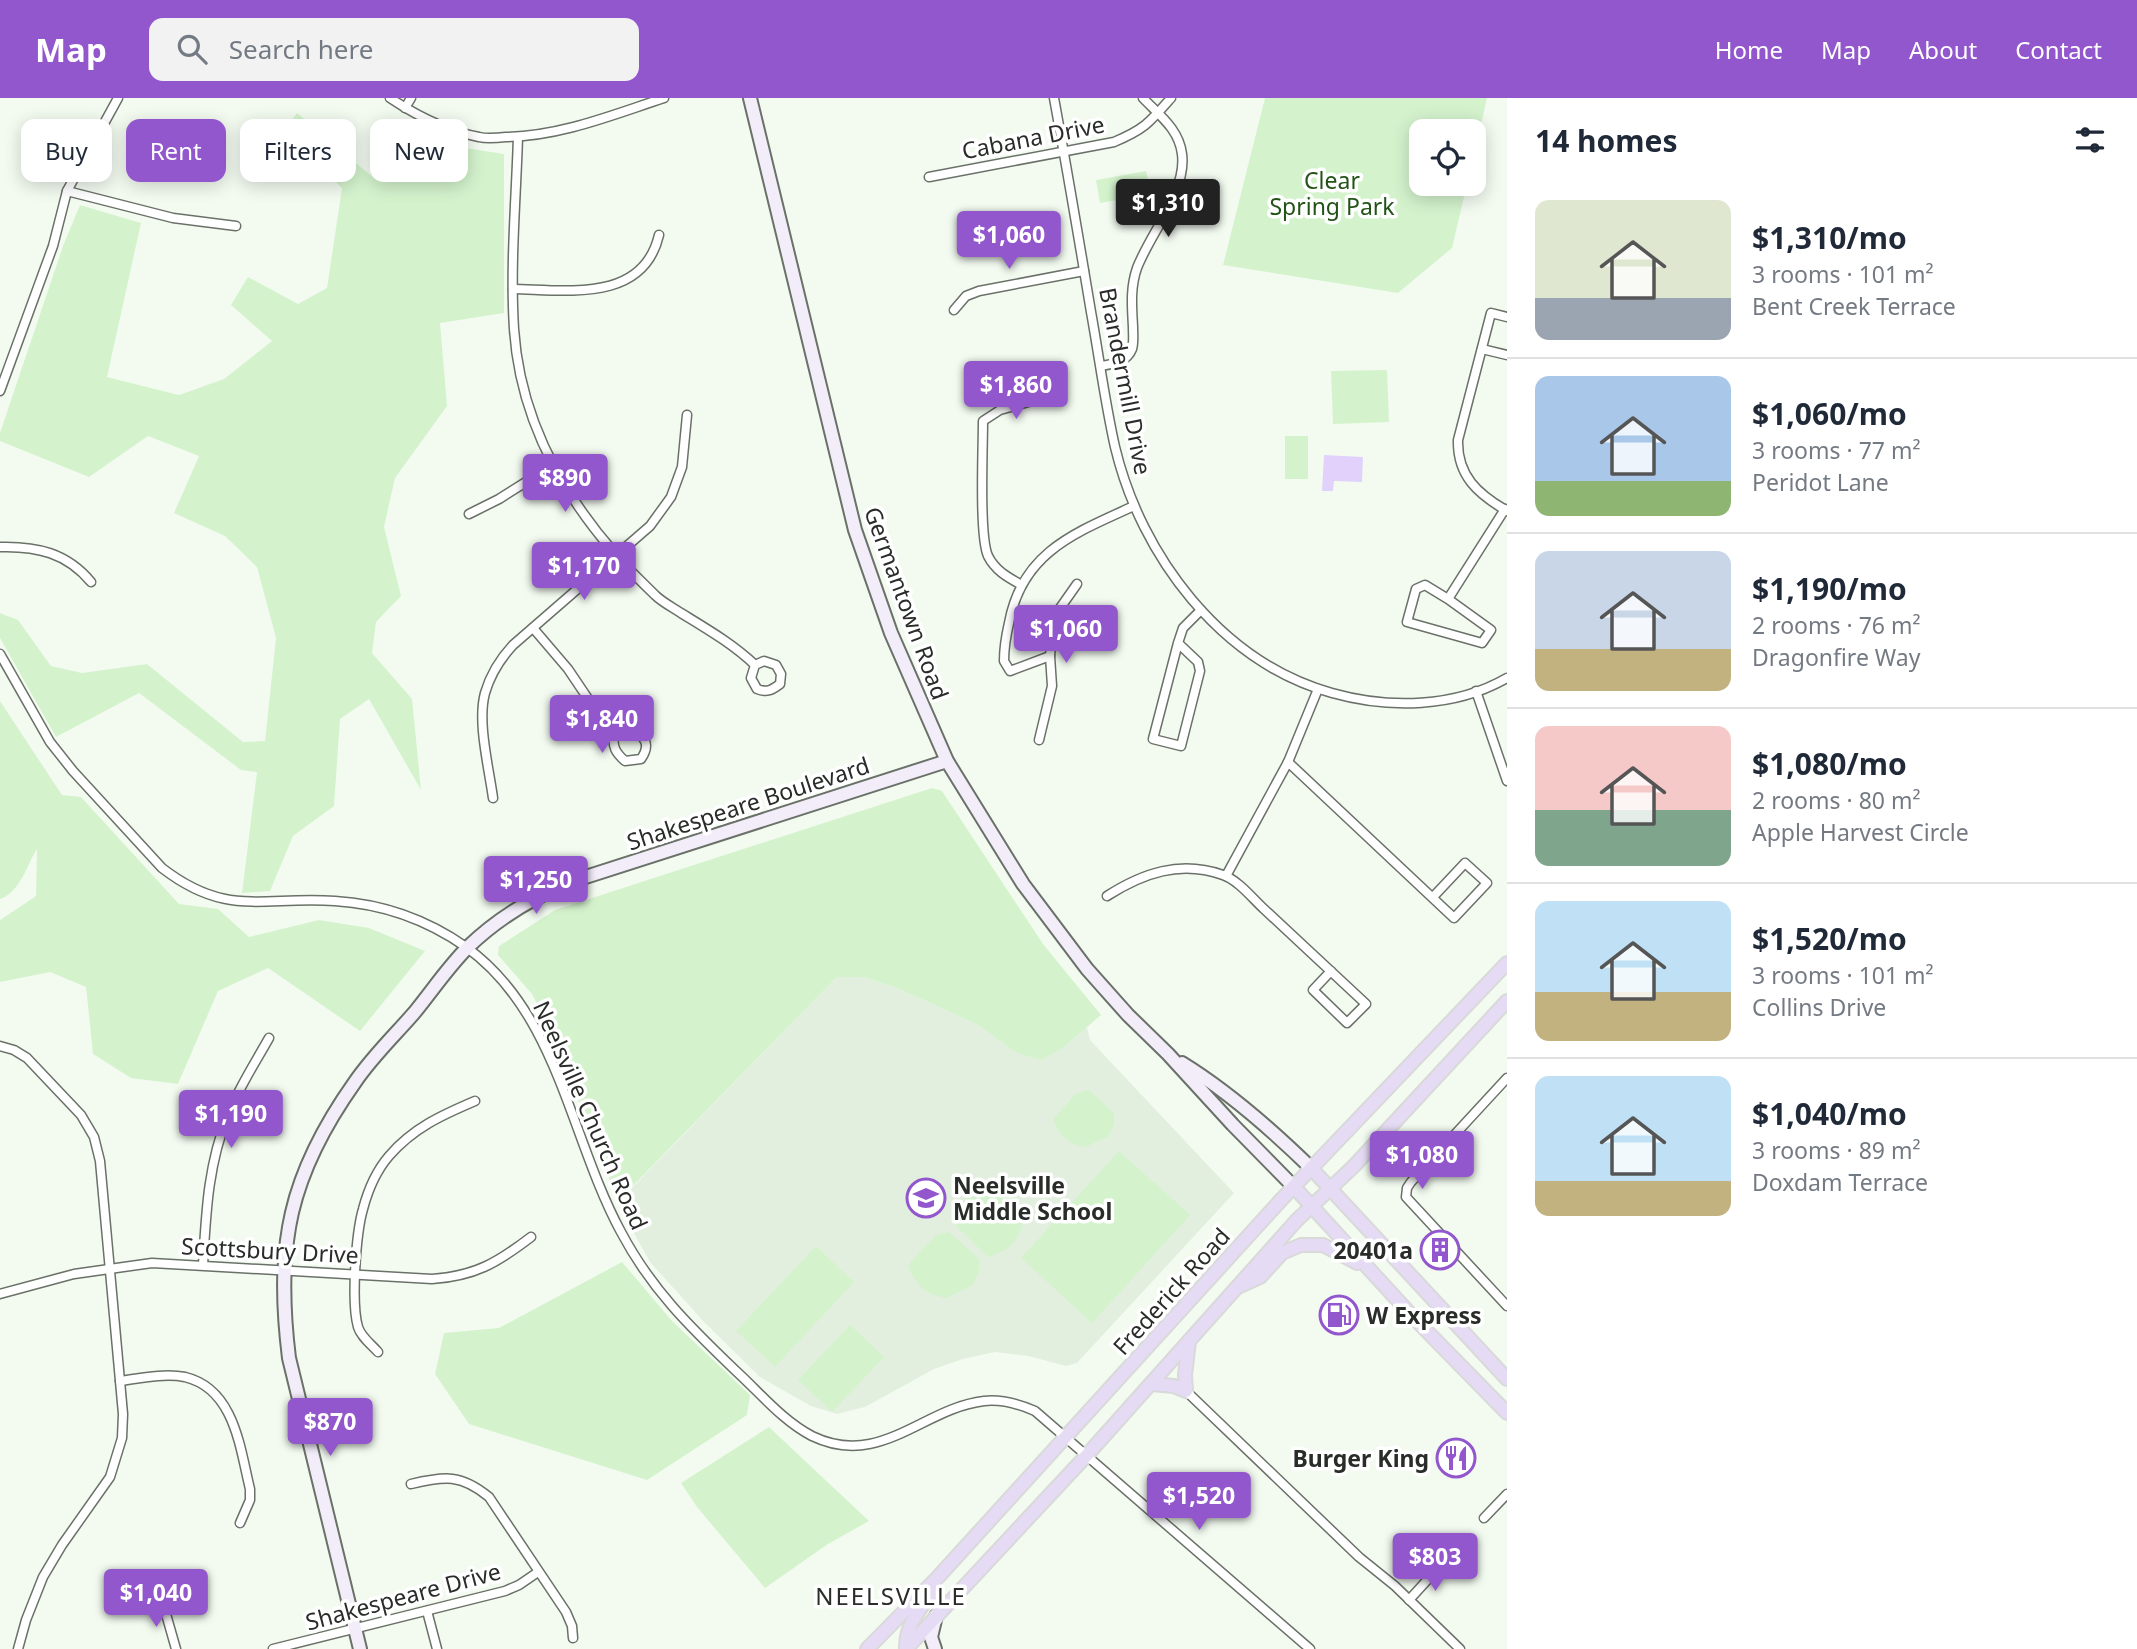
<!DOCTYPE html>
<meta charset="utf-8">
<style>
body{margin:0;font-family:"Noto Sans",sans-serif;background:#f2f2f3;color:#1f2937;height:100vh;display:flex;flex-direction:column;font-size:26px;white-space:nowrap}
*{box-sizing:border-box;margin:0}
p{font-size:23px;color:#747a83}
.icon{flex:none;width:38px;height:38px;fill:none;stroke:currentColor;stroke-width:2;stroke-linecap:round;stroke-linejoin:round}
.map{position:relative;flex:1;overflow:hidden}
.drawer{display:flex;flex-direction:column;background:#fff;width:630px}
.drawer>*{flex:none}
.hud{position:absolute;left:21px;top:21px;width:665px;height:63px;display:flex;gap:14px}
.buttons{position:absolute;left:1409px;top:21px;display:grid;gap:14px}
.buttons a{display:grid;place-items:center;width:77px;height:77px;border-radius:14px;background:#fff;box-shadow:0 4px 18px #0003;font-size:35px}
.price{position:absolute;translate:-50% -60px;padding:0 16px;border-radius:7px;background:#9256cd;color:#fff;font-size:23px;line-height:46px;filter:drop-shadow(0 2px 4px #0008)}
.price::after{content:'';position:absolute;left:50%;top:42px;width:21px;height:16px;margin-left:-10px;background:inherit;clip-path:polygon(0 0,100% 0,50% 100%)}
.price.active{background:#222;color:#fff}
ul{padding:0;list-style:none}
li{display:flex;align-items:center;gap:21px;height:175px;padding:0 28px}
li+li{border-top:2px solid #e0e1e3}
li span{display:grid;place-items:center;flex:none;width:196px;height:140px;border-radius:14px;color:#555}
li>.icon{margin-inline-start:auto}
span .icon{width:84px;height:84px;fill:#fffc;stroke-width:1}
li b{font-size:30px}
h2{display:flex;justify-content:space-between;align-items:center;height:84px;padding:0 28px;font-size:30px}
.tag{padding:0 24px;border-radius:14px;background:#fff;box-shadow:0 4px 18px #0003;font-size:24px;line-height:63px}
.tag.active{background:#9256cd;color:#fff}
header{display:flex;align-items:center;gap:42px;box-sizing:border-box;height:98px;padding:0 35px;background:#9256cd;color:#fff}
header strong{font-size:33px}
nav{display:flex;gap:38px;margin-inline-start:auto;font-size:24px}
.search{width:490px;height:63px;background:#f2f2f3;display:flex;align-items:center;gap:18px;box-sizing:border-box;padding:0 24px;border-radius:14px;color:#747a83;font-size:26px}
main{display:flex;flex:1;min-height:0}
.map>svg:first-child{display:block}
.built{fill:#e2efdf}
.green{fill:#d4f3cd}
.water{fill:#e2d1fa}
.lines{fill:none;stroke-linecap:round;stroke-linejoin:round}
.street-casing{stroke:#6a7168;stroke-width:11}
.secondary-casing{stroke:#6a7168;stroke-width:16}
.primary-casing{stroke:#d8d9d8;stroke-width:16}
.street{stroke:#fff;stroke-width:8}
.secondary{stroke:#f3edfa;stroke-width:12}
.primary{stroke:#e6dbf5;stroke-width:12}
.labels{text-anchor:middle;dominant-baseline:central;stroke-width:7;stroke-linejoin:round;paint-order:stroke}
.street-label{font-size:23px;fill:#292c29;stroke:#fff}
.park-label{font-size:23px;fill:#235317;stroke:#fff}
.poi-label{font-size:23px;font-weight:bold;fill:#292c29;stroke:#fff;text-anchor:start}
.neighbourhood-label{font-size:24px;letter-spacing:2px;fill:#292c29;stroke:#fff}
</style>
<header>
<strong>Map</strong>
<div class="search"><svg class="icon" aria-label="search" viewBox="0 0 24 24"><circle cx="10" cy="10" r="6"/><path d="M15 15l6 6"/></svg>Search here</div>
<nav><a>Home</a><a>Map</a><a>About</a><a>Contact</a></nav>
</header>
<main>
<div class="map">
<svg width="1507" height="1551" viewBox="0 0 1507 1551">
<rect width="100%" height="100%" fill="#f3fbf1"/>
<path class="built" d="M837 879H864L897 890 978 927 1015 954 1064 949 1087 929 1090 942 1234 1095 1077 1265 1066 1268 1028 1258 995 1254 963 1261 934 1271 865 1309 837 1316 811 1308 760 1279 704 1224 650 1164 617 1105Z"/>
<g class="green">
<path d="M1265 0H1487L1474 57V33H1421V86H1467L1452 150 1398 195 1223 167Z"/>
<path d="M297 15 375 81 396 79 420 33 459 49 504 56V215L440 225 447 308 395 380 384 429 401 498 376 524 372 555 412 601 421 692 369 601 340 621 334 708 293 738 270 793 242 795 257 674 241 672 139 595 56 639 0 540V515L18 522 51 568 82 575 147 566 243 644 265 643 276 540 257 469 225 438 174 415 199 358 148 338 89 379 0 343V335L63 148 80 107 141 125 107 279 179 297 224 281 272 243 231 207 248 179 298 206 327 190 342 90 283 35Z"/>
<path d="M1146 73 1151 96 1100 105 1096 82Z"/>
<path d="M1387 272 1389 324 1333 326 1331 273Z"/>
<rect x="1285" y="338" width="23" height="43"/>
<path d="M0 603 62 697 81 699 179 806 218 811 249 839 319 822 369 830 425 853 360 933 268 870 218 893 178 986 131 980 93 956 86 889 50 874 0 884V822L36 798 37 751C27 766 21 794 0 801Z"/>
<path d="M932 690 942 693 1043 846 1101 917 1064 949 1041 962 1015 954 978 927 897 890 864 879H837L618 1103 552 935 532 896 498 857 499 848 555 812Z"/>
<path d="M1089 992 1114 1015V1026L1109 1038 1086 1049C1068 1046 1059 1038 1053 1021L1077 995Z"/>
<path d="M1119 1053 1190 1117 1092 1225 1021 1160Z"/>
<path d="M984 1084H997L1011 1091 1024 1120C1020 1142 1010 1153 988 1159L957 1129 954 1114Z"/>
<path d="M949 1134 979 1161V1173L973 1187 946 1200C926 1197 915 1187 908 1167L936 1137Z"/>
<path d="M816 1148 854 1184 775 1269 736 1233Z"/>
<path d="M622 1164 672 1223 750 1297 747 1317 647 1382 469 1326 435 1276 444 1235 499 1230Z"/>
<path d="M850 1227 884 1259 832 1314 798 1282Z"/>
<path d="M769 1329 869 1423 828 1446 765 1490 697 1409 681 1385Z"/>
</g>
<path class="water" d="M1324 357 1363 359 1362 384 1334 383 1333 393H1322Z"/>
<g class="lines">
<defs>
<g id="street">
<path d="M390 0C417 18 447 33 479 39 487 41 497 40 506 39 561 38 612 17 664 0"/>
<path d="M1054 0C1067 71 1079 142 1091 214 1099 258 1105 305 1115 349 1141 458 1221 564 1332 595 1389 611 1455 610 1507 580"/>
<path d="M405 10 411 0"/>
<path d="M518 39C516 103 510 167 514 231 521 337 580 426 655 497 662 504 672 509 681 515 707 531 733 546 755 567L751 580 757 591C767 595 772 592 780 586L781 576 776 567 764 563 755 567"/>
<path d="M929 79 1114 44C1145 31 1150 24 1171 0"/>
<path d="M67 93 173 120 236 128"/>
<path d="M513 191C567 192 643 205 659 137"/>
<path d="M954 212 966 198 979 193 1084 173"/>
<path d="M1507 219 1491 215 1458 342C1457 378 1478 396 1507 413"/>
<path d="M1482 251 1507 257"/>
<path d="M1101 268C1113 266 1127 264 1132 251 1134 245 1133 236 1133 229 1132 209 1130 190 1137 170 1150 136 1187 93 1182 56 1179 31 1159 17 1143 0"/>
<path d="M0 293 53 148 67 93 118 0"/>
<path d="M469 416 499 401 553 367"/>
<path d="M0 449C37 448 67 455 91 484"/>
<path d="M1020 486C1007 479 995 472 988 458 979 438 983 350 983 323L1000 312 1039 301"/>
<path d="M1448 501 1425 487 1416 491 1407 524 1482 545 1491 532 1448 501 1505 411"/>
<path d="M533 530 568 571 605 626 614 637C612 649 616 655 625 663L641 661C656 640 634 628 614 637"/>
<path d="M1178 545 1198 564 1200 573 1181 648 1153 641 1178 545 1183 530 1201 512"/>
<path d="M0 556 50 644 73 673 162 770C227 820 262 798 335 803 384 806 426 821 466 849 558 915 570 1040 621 1134 651 1191 690 1229 736 1273 760 1295 783 1323 812 1338 880 1371 923 1310 984 1303 1002 1301 1019 1306 1035 1313L1310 1551"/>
<path d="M1050 558 1010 573 1004 563C1004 550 1006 538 1009 525 1022 454 1075 435 1134 408"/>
<path d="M1476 593 1507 683"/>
<path d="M1039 642 1052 588 1050 558 1052 536 1058 513 1077 486"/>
<path d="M1288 664 1454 820 1487 785 1465 765 1433 799"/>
<path d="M493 700C489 670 477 624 485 595 490 578 501 560 513 547L650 428 671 399 682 369 687 317"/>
<path d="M1226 778 1288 664 1318 591"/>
<path d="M1107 798C1143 775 1180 762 1223 777 1238 782 1253 801 1264 811 1298 843 1332 874 1366 906L1347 925 1313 892 1331 873"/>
<path d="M0 948 14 952 27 960 81 1017 94 1039 100 1063 123 1316 122 1340 110 1379 62 1447 43 1479 26 1522 18 1551"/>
<path d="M1507 980 1411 1084 1407 1090 1406 1099 1507 1208"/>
<path d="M203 1167C206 1115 208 1066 228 1017 238 991 255 965 269 940"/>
<path d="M0 1196 74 1176 152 1165 432 1181C475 1178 497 1165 531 1139"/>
<path d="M378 1254C371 1246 361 1239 358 1229 351 1205 356 1135 363 1111 368 1092 377 1072 389 1058 413 1030 442 1017 475 1003"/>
<path d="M120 1283C141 1280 165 1275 185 1279 235 1291 240 1351 250 1391V1402L240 1425"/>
<path d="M1186 1293 1359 1459 1395 1488 1460 1551"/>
<path d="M411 1386C445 1378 461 1376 489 1399L566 1514 572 1528 573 1540"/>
<path d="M1484 1420 1507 1396"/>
<path d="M162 1502 176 1551"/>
<path d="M1409 1502 1440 1468"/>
<path d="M427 1513 437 1551"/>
<path d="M273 1551 505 1493 519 1487 538 1474"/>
</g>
<g id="secondary">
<path d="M750 0 855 432 891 535 947 663 1023 786 1087 871 1128 917 1168 956 1233 1027 1294 1089"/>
<path d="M1182 965C1229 994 1272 1032 1311 1070"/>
<path d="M360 1551 289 1260C275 1147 289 1077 355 984 372 959 394 938 414 915 432 893 448 869 468 849 498 820 531 800 570 784L947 663"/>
<path d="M935 1551 931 1539 936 1518"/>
</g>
<g id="primary">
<path d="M1311 1070 1507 1281"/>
<path d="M1294 1089 1413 1219 1507 1315"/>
<path d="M1240 1188 1260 1179 1282 1155 1301 1147H1323L1357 1165"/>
<path d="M1151 1286 1174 1288 1186 1293 1185 1277 1189 1243"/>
<path d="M867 1551 939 1478 1281 1102 1507 865"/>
<path d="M906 1551 1087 1357 1297 1122 1354 1068 1507 903"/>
<path d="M906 1551C905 1528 919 1512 932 1495"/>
</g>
</defs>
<use href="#street" class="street-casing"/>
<use href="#secondary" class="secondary-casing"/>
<use href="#primary" class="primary-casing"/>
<use href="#street" class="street"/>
<use href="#secondary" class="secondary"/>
<use href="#primary" class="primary"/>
</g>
<defs>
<symbol id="school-ring" viewBox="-11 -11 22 22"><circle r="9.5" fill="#fff" stroke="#9256cd" stroke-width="1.5"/><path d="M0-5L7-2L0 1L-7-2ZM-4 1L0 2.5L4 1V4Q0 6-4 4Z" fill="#9256cd"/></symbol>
<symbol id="building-ring" viewBox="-11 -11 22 22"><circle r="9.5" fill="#fff" stroke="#9256cd" stroke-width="1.5"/><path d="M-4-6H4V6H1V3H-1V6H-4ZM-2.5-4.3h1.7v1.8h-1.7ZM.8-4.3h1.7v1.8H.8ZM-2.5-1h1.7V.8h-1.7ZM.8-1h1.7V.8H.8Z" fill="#9256cd"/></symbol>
<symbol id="fuel-ring" viewBox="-11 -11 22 22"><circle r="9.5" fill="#fff" stroke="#9256cd" stroke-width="1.5"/><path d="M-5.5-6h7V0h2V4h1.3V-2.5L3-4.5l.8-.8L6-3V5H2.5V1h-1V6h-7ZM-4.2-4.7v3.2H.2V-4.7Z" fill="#9256cd"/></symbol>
<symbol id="restaurant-ring" viewBox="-11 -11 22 22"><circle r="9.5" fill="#fff" stroke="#9256cd" stroke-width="1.5"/><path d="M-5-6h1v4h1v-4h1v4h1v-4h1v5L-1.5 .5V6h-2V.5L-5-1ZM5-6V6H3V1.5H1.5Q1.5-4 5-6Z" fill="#9256cd"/></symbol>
</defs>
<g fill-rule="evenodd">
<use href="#school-ring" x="904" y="1078" width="44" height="44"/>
<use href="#building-ring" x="1418" y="1130" width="44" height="44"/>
<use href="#fuel-ring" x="1317" y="1195" width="44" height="44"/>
<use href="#restaurant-ring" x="1434" y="1338" width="44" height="44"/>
</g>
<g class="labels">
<g class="street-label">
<text transform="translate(1033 39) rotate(-11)">Cabana Drive</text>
<text transform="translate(1126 283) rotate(79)">Brandermill Drive</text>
<text transform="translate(907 505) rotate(70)">Germantown Road</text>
<text transform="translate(748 705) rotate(-18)">Shakespeare Boulevard</text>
<text transform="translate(591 1017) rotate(66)">Neelsville Church Road</text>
<text transform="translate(270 1152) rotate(3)">Scottsbury Drive</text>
<text transform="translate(1171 1193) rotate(-48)">Frederick Road</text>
<text transform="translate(403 1498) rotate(-15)">Shakespeare Drive</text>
</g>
<g class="park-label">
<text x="1332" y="82">Clear<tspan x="1332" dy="26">Spring Park</tspan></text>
</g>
<g class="poi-label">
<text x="953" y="1087">Neelsville<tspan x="953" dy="26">Middle School</tspan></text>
<text x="1413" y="1152" text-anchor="end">20401a</text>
<text x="1366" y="1217">W Express</text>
<text x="1429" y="1360" text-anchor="end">Burger King</text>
</g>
<g class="neighbourhood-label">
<text x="891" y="1497">NEELSVILLE</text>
</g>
</g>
</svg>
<div class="buttons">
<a><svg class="icon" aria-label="locate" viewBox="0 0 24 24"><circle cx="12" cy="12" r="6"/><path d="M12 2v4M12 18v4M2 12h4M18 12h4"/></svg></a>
</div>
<b class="price active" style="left:1168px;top:141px">$1,310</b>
<b class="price" style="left:1009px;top:173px">$1,060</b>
<b class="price" style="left:1016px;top:323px">$1,860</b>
<b class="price" style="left:565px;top:416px">$890</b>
<b class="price" style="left:584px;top:504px">$1,170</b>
<b class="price" style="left:1066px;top:567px">$1,060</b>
<b class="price" style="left:602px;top:657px">$1,840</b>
<b class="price" style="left:536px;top:818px">$1,250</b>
<b class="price" style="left:231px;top:1052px">$1,190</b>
<b class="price" style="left:1422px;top:1093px">$1,080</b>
<b class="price" style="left:330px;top:1360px">$870</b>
<b class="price" style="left:1199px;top:1434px">$1,520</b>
<b class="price" style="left:1435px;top:1495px">$803</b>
<b class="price" style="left:156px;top:1531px">$1,040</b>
<div class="hud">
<a class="tag">Buy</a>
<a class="tag active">Rent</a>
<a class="tag">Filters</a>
<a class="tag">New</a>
</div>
</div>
<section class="drawer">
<h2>14 homes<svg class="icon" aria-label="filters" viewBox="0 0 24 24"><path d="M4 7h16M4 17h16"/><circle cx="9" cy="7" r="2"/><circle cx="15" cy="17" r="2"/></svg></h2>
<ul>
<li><span style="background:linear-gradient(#dfe7d0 70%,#9aa5b1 0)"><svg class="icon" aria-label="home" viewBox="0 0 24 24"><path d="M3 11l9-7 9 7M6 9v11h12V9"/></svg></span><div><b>$1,310/mo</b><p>3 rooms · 101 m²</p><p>Bent Creek Terrace</p></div></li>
<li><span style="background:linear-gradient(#a9c7e8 75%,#8fb573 0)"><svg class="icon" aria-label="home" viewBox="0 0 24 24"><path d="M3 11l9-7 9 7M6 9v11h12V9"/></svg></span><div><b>$1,060/mo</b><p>3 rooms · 77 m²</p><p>Peridot Lane</p></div></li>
<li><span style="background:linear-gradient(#c9d6e8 70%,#c2b280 0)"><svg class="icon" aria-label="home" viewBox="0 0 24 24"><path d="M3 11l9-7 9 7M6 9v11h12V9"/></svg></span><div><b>$1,190/mo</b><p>2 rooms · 76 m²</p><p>Dragonfire Way</p></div></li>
<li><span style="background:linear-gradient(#f6c9c9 60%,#7fa58c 0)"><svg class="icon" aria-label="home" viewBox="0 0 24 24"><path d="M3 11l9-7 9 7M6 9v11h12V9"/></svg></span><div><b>$1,080/mo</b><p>2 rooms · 80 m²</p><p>Apple Harvest Circle</p></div></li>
<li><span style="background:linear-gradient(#bfe0f5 65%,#c2b280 0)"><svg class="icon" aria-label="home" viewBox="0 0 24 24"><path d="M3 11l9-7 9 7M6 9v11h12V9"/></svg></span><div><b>$1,520/mo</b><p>3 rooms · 101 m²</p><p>Collins Drive</p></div></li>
<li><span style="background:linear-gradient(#bfe0f5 75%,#c2b280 0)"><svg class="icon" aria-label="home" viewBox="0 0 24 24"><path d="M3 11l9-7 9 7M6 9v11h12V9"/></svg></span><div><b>$1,040/mo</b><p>3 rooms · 89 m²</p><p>Doxdam Terrace</p></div></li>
</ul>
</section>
</main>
